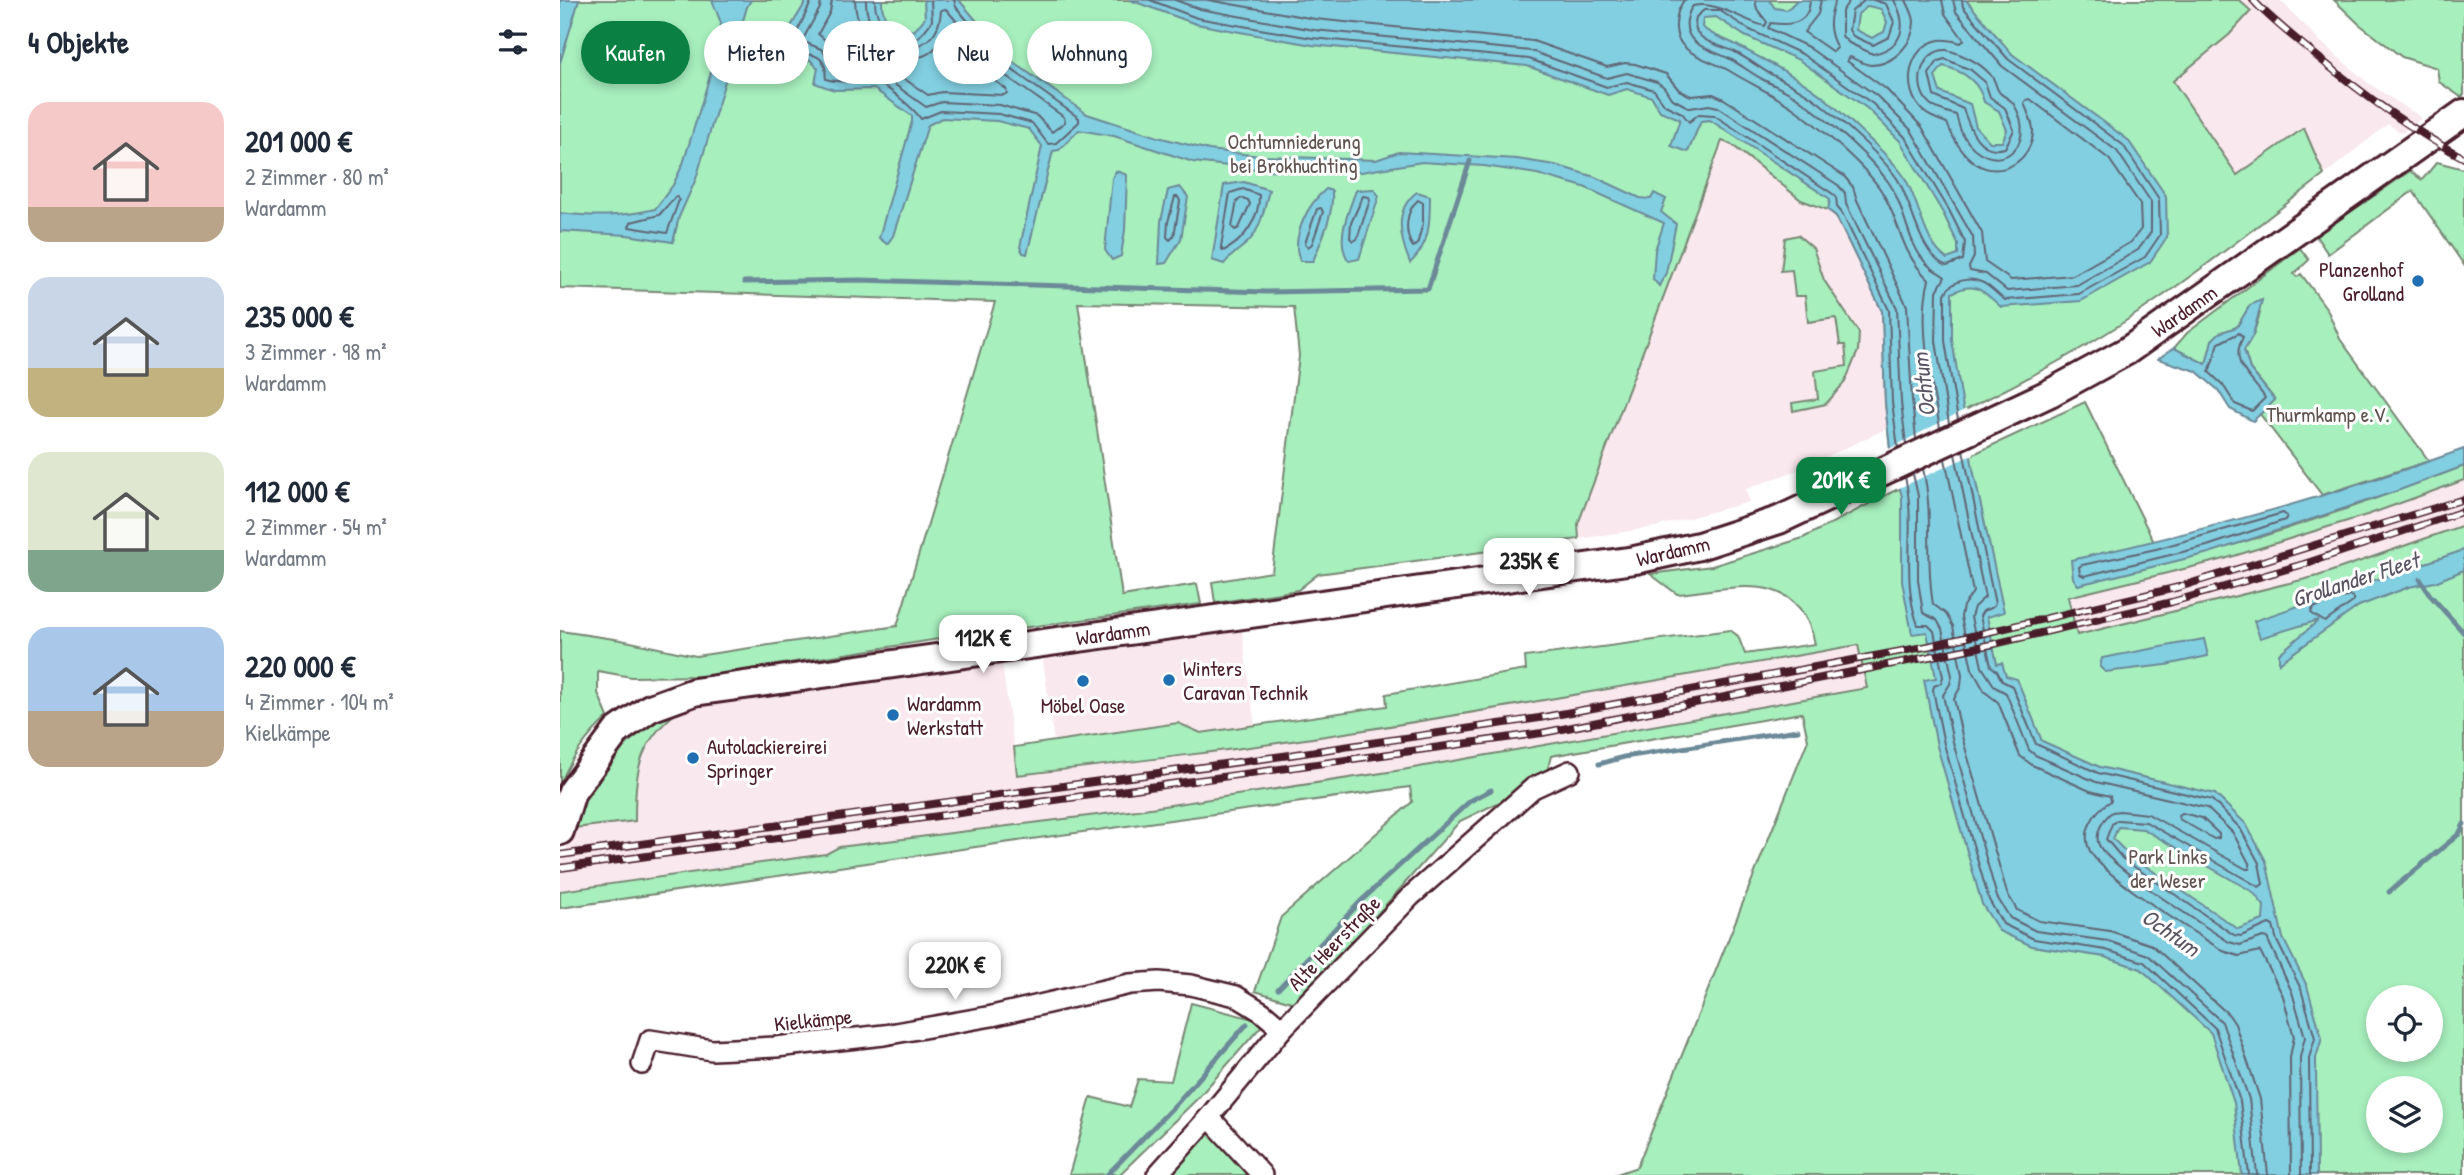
<!DOCTYPE html>
<html lang="de">
<meta charset="utf-8">
<style>
body{margin:0;font-family:"Patrick Hand",sans-serif;background:#f6f6f7;color:#1f2937;height:100vh;display:flex;flex-direction:column;font-size:26px;white-space:nowrap}
*{box-sizing:border-box;margin:0}
p{font-size:23px;color:#747a83}
.icon{flex:none;width:38px;height:38px;fill:none;stroke:currentColor;stroke-width:2;stroke-linecap:round;stroke-linejoin:round}
.map{position:relative;flex:1;overflow:hidden}
.sheet{display:flex;flex-direction:column;background:#fff;width:560px}
.sheet>*{flex:none}
.banner{position:absolute;left:21px;top:21px;width:665px;height:63px;display:flex;gap:14px}
.buttons{position:absolute;left:1806px;top:985px;display:grid;gap:14px}
.buttons a{display:grid;place-items:center;width:77px;height:77px;border-radius:50%;background:#fff;box-shadow:0 4px 10px #0003;font-size:35px}
.price{position:absolute;translate:-50% -60px;padding:0 16px;border-radius:14px;background:#fff;color:#222;font-size:23px;line-height:46px;filter:drop-shadow(0 2px 4px #0008)}
.price::after{content:'';position:absolute;left:50%;top:42px;width:21px;height:16px;margin-left:-10px;background:inherit;clip-path:polygon(0 0,100% 0,50% 100%)}
.price.active{background:#0b8043;color:#fff}
ul{padding:0;list-style:none}
li{display:flex;align-items:center;gap:21px;height:175px;padding:0 28px}
li span{display:grid;place-items:center;flex:none;width:196px;height:140px;border-radius:21px;color:#555}
li>.icon{margin-inline-start:auto}
span .icon{width:84px;height:84px;fill:#fffc;stroke-width:1}
li b{font-size:30px}
h2{display:flex;justify-content:space-between;align-items:center;height:84px;padding:0 28px;font-size:30px}
.tag{padding:0 24px;border-radius:32px;background:#fff;box-shadow:0 4px 10px #0003;font-size:24px;line-height:63px}
.tag.active{background:#0b8043;color:#fff}
main{display:flex;flex:1;min-height:0}
.map>svg:first-child{display:block}
.built{fill:#f9e8ee}
.green{fill:#a7efbd;stroke:#788774;stroke-width:2;fill-rule:evenodd}
.water{fill:#82cfe1;stroke:#6c8998;stroke-width:2;fill-rule:evenodd}
.pier{fill:#fff}
.lines{fill:none;stroke-linecap:round;stroke-linejoin:round}
.shore{stroke:#606574;stroke-width:2}
.stream{stroke:#6c8998;stroke-width:5}
.street-casing{stroke:#4a1f2b;stroke-width:24}
.secondary-casing{stroke:#4a1f2b;stroke-width:32}
.street{stroke:#fff;stroke-width:19}
.secondary{stroke:#fff;stroke-width:26}
.rail-casing{stroke:#4a1f2b;stroke-width:8}
.rail{stroke:#fff;stroke-width:5;stroke-dasharray:16;stroke-linecap:butt}
.poi-dot{fill:#1f6fb2;stroke:#fff;stroke-width:2.5}
.labels{text-anchor:middle;dominant-baseline:central;stroke-width:6;stroke-linejoin:round;paint-order:stroke}
.park-label{font-size:21px;fill:#615350;stroke:#fff}
.poi-label{font-size:21px;fill:#4a1f2b;stroke:#fff;text-anchor:start}
.street-label{font-size:21px;fill:#4a1f2b;stroke:#fff}
.water-label{font-size:23px;font-style:italic;fill:#5b5462;stroke:#fff}
</style>
<main>
<section class="sheet">
<h2>4 Objekte<svg class="icon" aria-label="filters" viewBox="0 0 24 24"><path d="M4 7h16M4 17h16"/><circle cx="9" cy="7" r="2"/><circle cx="15" cy="17" r="2"/></svg></h2>
<ul>
<li><span style="background:linear-gradient(#f6c9c9 75%,#b9a48a 0)"><svg class="icon" aria-label="home" viewBox="0 0 24 24"><path d="M3 11l9-7 9 7M6 9v11h12V9"/></svg></span><div><b>201 000 €</b><p>2 Zimmer · 80 m²</p><p>Wardamm</p></div></li>
<li><span style="background:linear-gradient(#c9d6e8 65%,#c2b280 0)"><svg class="icon" aria-label="home" viewBox="0 0 24 24"><path d="M3 11l9-7 9 7M6 9v11h12V9"/></svg></span><div><b>235 000 €</b><p>3 Zimmer · 98 m²</p><p>Wardamm</p></div></li>
<li><span style="background:linear-gradient(#dfe7d0 70%,#7fa58c 0)"><svg class="icon" aria-label="home" viewBox="0 0 24 24"><path d="M3 11l9-7 9 7M6 9v11h12V9"/></svg></span><div><b>112 000 €</b><p>2 Zimmer · 54 m²</p><p>Wardamm</p></div></li>
<li><span style="background:linear-gradient(#a9c7e8 60%,#b9a48a 0)"><svg class="icon" aria-label="home" viewBox="0 0 24 24"><path d="M3 11l9-7 9 7M6 9v11h12V9"/></svg></span><div><b>220 000 €</b><p>4 Zimmer · 104 m²</p><p>Kielkämpe</p></div></li>
</ul>
</section>
<div class="map">
<svg width="1904" height="1175" viewBox="0 0 1904 1175">
<rect width="100%" height="100%" fill="#fff"/>
<filter id="ink" filterUnits="userSpaceOnUse"><feTurbulence type="fractalNoise" baseFrequency=".0143" numOctaves="2"/><feDisplacementMap in="SourceGraphic" scale="14" xChannelSelector="R" yChannelSelector="G"/><feConvolveMatrix kernelMatrix="1 2 1 2 8 2 1 2 1" color-interpolation-filters="sRGB"/></filter>
<g filter="url(#ink)">
<g class="built">
<path d="M1679 0H1720L1761 42 1808 83 1862 118 1842 133 1828 124 1764 175 1744 128 1678 175 1613 81 1669 35 1691 10Z"/>
<path d="M1166 131 1276 216 1322 311 1328 428 1243 468 1186 489 1189 502 1095 527 1019 539 1018 524Z"/>
<path d="M1904 480V525L1850 546 1758 576 1681 597 1435 653 1444 612 1661 560 1810 514Z"/>
<path d="M682 631 695 726 641 733 617 723 494 741 483 660Z"/>
<path d="M1367 631 1307 688 842 770 577 810 279 847 266 854 0 891V866L14 828 75 820V781L83 748 101 725 116 713 155 704 442 665 458 775 610 758 797 732 1002 698Z"/>
</g>
<g class="green">
<path d="M0 0H1679L1691 11 1669 35 1613 81 1677 175 1744 128 1764 175C1697 226 1631 279 1561 324 1488 371 1408 408 1330 448L1325 403 1322 311 1276 216 1268 210 1241 200 1171 144 1162 141 1018 524 1019 539 758 574 738 590 655 603 652 582 712 572 739 356 734 307 518 303 562 596 637 584 641 604 379 639 147 676 71 677 38 671V693L48 717C29 734 8 761 0 786V631L61 640 136 656 337 626 435 302 0 288Z"/>
<path d="M1774 0H1904V95L1901 97 1879 82 1877 68 1842 57 1799 24Z"/>
<path d="M1877 162 1904 169V265L1853 191 1768 254 1756 236 1850 171 1862 180Z"/>
<path d="M1238 235 1253 248 1264 280 1299 333 1298 351 1285 382 1266 404 1233 411 1232 403 1258 399 1255 371 1287 366 1285 345H1280L1276 318 1248 322 1245 296H1235L1232 270 1221 271 1225 238Z"/>
<path d="M1740 248 1749 260 1734 274 1737 277 1741 274 1767 309 1780 339 1869 461 1762 495 1700 414 1715 400 1690 369 1684 350 1693 335 1700 313 1690 305 1677 327 1659 333 1646 365 1614 348 1627 333Z"/>
<path d="M1525 402 1594 542 1600 564C1703 540 1805 503 1904 466V480L1810 514 1661 560 1508 597 1517 635 1758 576 1904 525V1175H1054L1077 1167 1090 1135 1248 740 1242 713 991 756 985 780 900 821 738 1004 695 991 721 917 852 802 850 787 436 844 0 908V891L266 854 279 847 577 810 842 770 1307 688 1298 645C1131 674 965 705 798 731 685 749 571 762 457 775L454 747 618 723 641 733 827 706 826 694 966 670 965 657 1170 630 1178 636 1185 654 1255 644C1239 568 1177 588 1117 594L1090 574 1152 566 1243 538 1332 492ZM1818 998H1871V1050H1818ZM1818 1088H1871V1141H1818Z"/>
<path d="M110 713H116C77 744 75 774 75 821L14 828 29 789 56 755 78 733Z"/>
<path d="M631 1003 705 1022 637 1099 560 1174 509 1175 531 1097 569 1107 578 1079 611 1081Z"/>
<path d="M648 1132H654L692 1175H607Z"/>
</g>
<g class="water">
<path d="M1 0H19L0 63V3Z"/>
<path d="M152 0H191L187 7 136 179 119 217 113 242 67 235 0 231V213C34 217 62 217 95 209L113 185 123 164 155 59 161 23Z"/>
<path d="M247 0H322C321 22 334 28 354 31L365 18 364 0H399L449 59 527 114 598 137 649 150 700 156 816 160 839 152 957 159 995 165 1035 177 1080 198 1091 199 1094 193 1106 199 1101 212 1116 224 1106 273 1099 286 1093 279 1095 250 1104 223 1024 187 977 174 924 166 862 162 801 172 704 170 633 162 554 136 519 130 499 150 493 151 467 254 463 253 460 247 482 146 469 129 437 121 382 118 368 125 333 236 327 244 319 238 352 121V116L314 89 274 90 255 83 258 68 249 59 238 67 221 49 230 28Z"/>
<path d="M570 0H1209L1215 8 1227 10 1237 0H1406L1452 54 1568 140 1606 196 1607 237 1590 262 1521 301 1441 307C1424 292 1416 280 1392 293V340L1413 469 1444 612 1427 617 1437 664 1442 663 1446 676 1457 679 1482 741 1540 767 1655 794 1686 824 1706 861 1723 938 1747 986 1762 1038 1756 1058 1757 1175H1682L1674 1103 1651 1033 1581 969 1545 957 1472 946 1439 931 1422 904 1377 746 1364 680 1376 678 1367 632 1352 634 1342 581V497L1330 448 1325 403 1322 311 1276 216 1268 210 1270 199 1150 120 1141 121 1128 152 1111 146 1120 119 1100 111 1092 97 1067 89 1048 95 967 66 752 45 636 24ZM1308 6 1321 9 1327 22 1324 32 1312 38 1296 30 1298 14ZM1156 17 1185 36 1239 60 1308 109 1340 141 1383 213 1398 244V255L1387 259C1362 242 1360 200 1343 175 1333 161 1319 148 1306 136 1293 124 1280 111 1267 100 1242 79 1208 62 1180 47 1167 39 1153 37 1142 27L1143 18ZM1383 66C1404 71 1419 81 1424 102L1439 111 1447 130 1442 142H1430L1416 127 1410 104 1380 92 1375 76ZM1558 827 1583 829 1693 892 1704 906 1703 920 1678 929 1568 854 1553 839Z"/>
<path d="M556 171 567 175 565 230 561 256 552 260 545 250 552 178Z"/>
<path d="M684 182 709 190C705 205 701 229 689 241 681 249 672 254 664 264L652 260 664 185Z"/>
<path d="M620 187 628 197 621 239 606 263 599 264 601 221 608 190Z"/>
<path d="M766 189 772 191C774 214 762 239 753 261H740C730 237 748 204 766 189Z"/>
<path d="M814 189 819 196 799 259 789 261C774 241 789 211 796 190Z"/>
<path d="M857 192 870 196C870 222 870 245 850 263 840 238 833 210 857 192Z"/>
<path d="M1702 300 1693 335 1684 350 1690 369 1715 400 1693 421 1670 409 1658 390 1636 371 1598 359 1614 348 1646 364 1652 340 1659 333 1677 327 1690 305Z"/>
<path d="M1904 449V466L1837 491 1649 553 1518 585 1513 578 1511 560C1644 531 1776 495 1904 449Z"/>
<path d="M1904 550V570L1875 582 1849 587 1799 606 1719 663V654L1759 620 1700 638 1694 621Z"/>
<path d="M1644 639 1648 656 1606 665 1545 672 1540 667 1542 658Z"/>
</g>
<path class="pier" d="M1406 409 1414 454 1337 489 1327 450Z"/>
<g class="lines">
<g class="shore">
<path d="M252 0 230 47 238 57C248 52 261 54 265 67 266 71 265 75 266 79 282 85 299 78 315 82 327 85 355 110 361 119L381 111 439 114 472 123 488 144 496 143 519 122V118L444 64 396 7 394 0"/>
<path d="M261 0 260 8 242 41 261 49 271 60 276 73 320 74 366 107 382 102 440 105 477 116 492 132 505 122 504 117 439 71 386 9 381 10C378 68 304 51 306 0"/>
<path d="M272 0 270 12 258 34 277 50 285 63 314 62 324 65 368 95 382 92 444 95 447 93 446 89 430 77 391 32 387 33C381 41 374 52 363 56 356 58 348 57 341 56 313 51 295 28 295 0"/>
<path d="M315 0C314 20 333 44 356 38 362 36 368 26 372 21L371 0"/>
<path d="M590 0 637 18 752 38 969 59 1047 87 1067 82 1094 90 1105 105 1122 113 1129 122 1139 114 1154 115 1276 196 1277 207 1282 213 1329 310 1332 402 1338 448"/>
<path d="M615 0 640 9 754 30 971 51 1047 78 1067 73 1097 82 1104 87 1111 98 1130 108 1149 105 1158 107 1278 185 1285 193 1286 204 1337 308 1341 402 1346 444"/>
<path d="M648 0 755 19 973 41 1047 67 1065 63 1075 64 1106 74 1119 90 1131 96 1153 94 1164 99 1284 176 1293 187 1297 200 1347 306 1352 401 1356 439"/>
<path d="M1124 0C1119 7 1116 15 1116 25 1114 54 1149 59 1168 70 1189 83 1213 94 1233 108 1257 125 1307 167 1322 192 1342 225 1339 251 1369 280 1357 325 1372 383 1380 428"/>
<path d="M1195 0 1197 9 1207 22 1205 26C1184 22 1157 0 1133 6 1129 10 1128 15 1127 20 1123 46 1153 50 1170 59 1181 65 1191 73 1202 79 1213 85 1225 90 1235 96 1263 116 1309 155 1329 183 1346 207 1346 244 1368 265 1373 270 1380 273 1385 277L1377 291 1376 341 1389 424"/>
<path d="M1250 0C1249 24 1230 26 1211 23L1208 28 1248 47 1317 96 1351 130 1413 237 1414 257 1409 267 1410 271 1426 274 1447 291 1517 285 1578 250 1591 232V202L1557 151 1442 66 1396 12 1393 0"/>
<path d="M1261 0 1258 14 1244 32 1273 52 1277 48C1268 33 1268 16 1276 0"/>
<path d="M1290 0 1282 11V36L1289 43 1313 54C1344 47 1348 25 1334 0"/>
<path d="M1305 0 1292 11 1289 30 1293 36 1313 45 1329 37 1334 22 1326 4 1313 0"/>
<path d="M1346 0C1349 7 1353 13 1354 21 1354 43 1334 65 1311 65 1303 64 1297 60 1290 57L1287 61 1326 89 1362 127 1422 233 1425 262 1451 280 1513 275 1571 242 1581 229 1580 204 1549 159 1470 99 1466 100 1464 103C1467 111 1472 120 1473 129 1474 159 1441 181 1415 163 1401 153 1393 139 1387 123 1379 120 1369 117 1363 111 1341 91 1347 46 1379 40 1387 39 1394 41 1401 43L1404 40 1385 14 1382 0"/>
<path d="M1144 10H1159L1188 29 1242 54 1313 104 1345 137 1389 210 1405 242 1403 260 1387 266C1359 256 1353 205 1338 180 1324 158 1283 122 1262 105 1245 91 1226 82 1207 72 1196 65 1186 58 1175 52 1163 46 1145 44 1137 32 1134 27 1135 22 1136 17Z"/>
<path d="M1387 50C1404 55 1423 64 1433 78 1436 83 1436 89 1440 93 1444 97 1449 98 1453 103 1482 148 1432 182 1403 135 1399 129 1398 121 1396 115 1387 112 1377 110 1370 104 1351 87 1361 49 1387 50Z"/>
<path d="M1385 59 1411 70 1425 82 1430 97 1445 108 1454 130 1445 148C1419 155 1410 129 1403 109L1374 96 1369 74 1378 61Z"/>
<path d="M683 189 699 195C700 217 684 242 663 251L661 247 670 193Z"/>
<path d="M116 196 119 200 107 233 69 227 71 222 99 215Z"/>
<path d="M803 196 809 197 810 200 797 239 793 241 790 238 791 223Z"/>
<path d="M615 197H618L620 201 614 236 610 240 607 237 608 222Z"/>
<path d="M682 198 688 200 690 204 679 228 675 230 672 227 677 201Z"/>
<path d="M858 200 863 203V223L857 245 853 247C844 234 845 211 858 200Z"/>
<path d="M761 208 763 212 752 244 748 247 745 243 757 209Z"/>
<path d="M1679 333 1683 337C1668 364 1692 377 1705 398L1692 411 1675 404 1663 385 1649 372 1659 343Z"/>
<path d="M1398 420 1385 341V294C1391 281 1409 276 1421 282 1430 285 1437 295 1445 300L1519 294 1585 257 1600 235 1599 199 1563 145 1448 59 1403 7 1402 0"/>
<path d="M1403 450 1435 604 1433 607 1423 611 1420 616 1431 666 1437 671 1442 681 1452 686 1476 744 1538 773 1652 800 1680 828 1699 863 1703 884 1699 887 1586 822 1557 820 1552 824 1546 839 1563 859 1674 935 1681 936 1709 924 1713 926 1717 941 1741 989 1755 1038 1749 1058 1750 1175"/>
<path d="M1395 454 1425 597 1414 607 1411 617 1422 667 1435 687 1446 693 1469 750 1475 755 1536 782 1647 808 1673 833 1690 865 1689 869H1686L1588 814 1560 811 1552 812C1543 819 1534 834 1539 845 1548 866 1645 926 1669 942L1680 945 1703 937 1707 938 1732 992 1745 1037 1740 1057 1741 1175"/>
<path d="M1385 459 1413 592 1403 606 1401 617 1412 669 1425 692 1438 702 1460 756 1472 765 1530 791 1550 796 1551 801C1535 810 1520 832 1530 851 1542 876 1636 933 1663 951L1679 956 1700 951 1723 996 1734 1037 1730 1057 1731 1175"/>
<path d="M1363 469C1374 513 1365 559 1373 604L1386 614 1393 626 1402 675 1401 686 1394 699 1403 740 1447 893 1457 910 1479 921 1550 931 1592 945 1669 1015 1675 1024 1700 1099 1708 1175"/>
<path d="M1353 474 1358 496V580L1363 613 1377 620 1382 629 1392 676 1390 684 1383 695 1393 742 1437 897 1450 918 1476 931 1548 941 1588 955 1662 1022 1689 1099 1697 1175"/>
<path d="M1345 477C1357 525 1340 578 1358 625H1368L1374 631 1383 677 1381 683 1374 686 1373 690 1384 744 1429 900 1443 924 1474 939 1546 950 1584 962 1655 1028 1680 1101 1689 1175"/>
<path d="M1723 513 1727 516 1725 520 1647 546 1524 576 1520 574 1519 567 1522 565 1596 549Z"/>
<path d="M1789 596 1793 597V602L1765 622 1751 613 1753 608Z"/>
<path d="M1622 813 1642 818 1659 834V838L1654 839 1619 819 1618 815Z"/>
</g>
<g class="stream">
<path d="M184 282 301 280 707 292 868 289 910 161"/>
<path d="M1860 579 1870 595 1904 633"/>
<path d="M1039 764 1064 757 1238 730"/>
<path d="M1829 892 1899 834 1904 824"/>
<path d="M718 989 802 900 910 801 931 790"/>
<path d="M547 1175 617 1103 687 1024"/>
</g>
<defs>
<g id="street">
<path d="M82 1064 90 1040 152 1050 216 1047 324 1035 432 1016 570 984 599 982 631 985 676 996 702 1012 722 1029"/>
<path d="M649 1117 702 1175"/>
<path d="M597 1175 649 1117 722 1029 851 896 973 788 1010 771"/>
</g>
<path id="secondary" d="M0 831 12 792 57 731 90 708 134 692 1075 560 1139 546 1219 520 1490 393 1567 351 1904 113"/>
</defs>
<use href="#street" class="street-casing"/>
<use href="#secondary" class="secondary-casing"/>
<use href="#street" class="street"/>
<use href="#secondary" class="secondary"/>
<defs>
<g id="rail">
<path d="M1693 0C1711 20 1733 36 1754 54 1801 93 1850 129 1904 158"/>
<path d="M0 855 730 755 979 718 1369 646 1619 587 1904 499"/>
<path d="M0 868 982 733 1434 644 1612 602 1744 564 1904 511"/>
</g>
</defs>
<use href="#rail" class="rail-casing"/>
<use href="#rail" class="rail"/>
</g>
</g>
<g class="poi-dot">
<circle cx="1858" cy="281" r="7"/>
<circle cx="609" cy="680" r="7"/>
<circle cx="523" cy="681" r="7"/>
<circle cx="333" cy="715" r="7"/>
<circle cx="133" cy="758" r="7"/>
</g>
<g class="labels">
<g class="park-label">
<text x="734" y="141">Ochtumniederung<tspan x="734" dy="24">bei Brokhuchting</tspan></text>
<text x="1768" y="414">Thurmkamp e.V.</text>
<text x="1608" y="856">Park Links<tspan x="1608" dy="24">der Weser</tspan></text>
</g>
<g class="poi-label">
<text x="1844" y="269" text-anchor="end">Planzenhof<tspan x="1844" dy="24">Grolland</tspan></text>
<text x="623" y="668">Winters<tspan x="623" dy="24">Caravan Technik</tspan></text>
<text x="347" y="703">Wardamm<tspan x="347" dy="24">Werkstatt</tspan></text>
<text x="523" y="705" text-anchor="middle">Möbel Oase</text>
<text x="147" y="746">Autolackiereirei<tspan x="147" dy="24">Springer</tspan></text>
</g>
<g class="street-label">
<text transform="translate(1624 311) rotate(-35)">Wardamm</text>
<text transform="translate(1113 551) rotate(-13)">Wardamm</text>
<text transform="translate(553 633) rotate(-8)">Wardamm</text>
<text transform="translate(774 943) rotate(-46)">Alte Heerstraße</text>
<text transform="translate(253 1020) rotate(-6)">Kielkämpe</text>
</g>
<g class="water-label">
<text transform="translate(1363 385) rotate(-97)">Ochtum</text>
<text transform="translate(1795 579) rotate(-18)">Grollander Fleet</text>
<text transform="translate(1611 932) rotate(35)">Ochtum</text>
</g>
</g>
</svg>
<div class="buttons">
<a><svg class="icon" aria-label="locate" viewBox="0 0 24 24"><circle cx="12" cy="12" r="6"/><path d="M12 2v4M12 18v4M2 12h4M18 12h4"/></svg></a>
<a><svg class="icon" aria-label="layers" viewBox="0 0 24 24"><path d="M12 4l9 5-9 5-9-5zM3 14l9 5 9-5"/></svg></a>
</div>
<b class="price active" style="left:1281px;top:517px">201K €</b>
<b class="price" style="left:969px;top:598px">235K €</b>
<b class="price" style="left:423px;top:675px">112K €</b>
<b class="price" style="left:395px;top:1002px">220K €</b>
<div class="banner">
<a class="tag active">Kaufen</a>
<a class="tag">Mieten</a>
<a class="tag">Filter</a>
<a class="tag">Neu</a>
<a class="tag">Wohnung</a>
</div>
</div>
</main>
